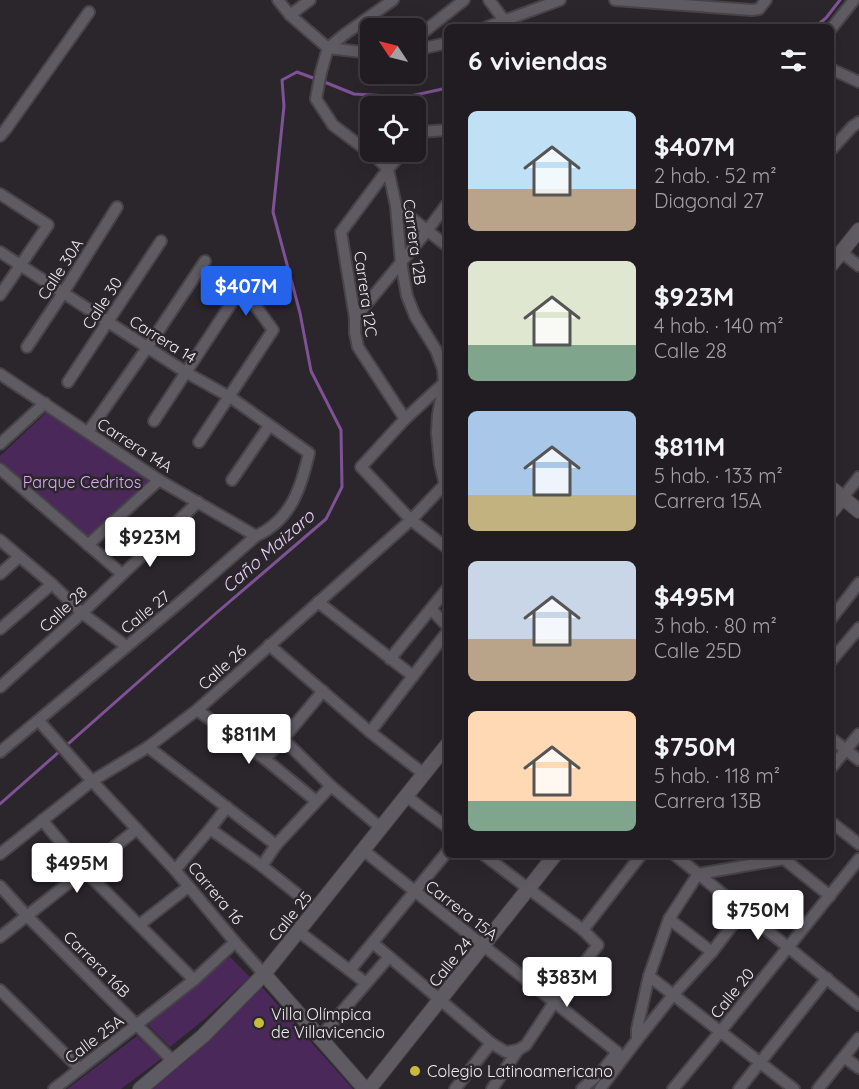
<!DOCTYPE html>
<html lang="es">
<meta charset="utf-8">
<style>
body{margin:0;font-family:Quicksand,sans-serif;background:#2d292e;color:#f1f3f6;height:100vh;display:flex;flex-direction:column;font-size:22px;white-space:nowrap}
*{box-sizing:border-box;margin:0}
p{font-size:20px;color:#a2a1a5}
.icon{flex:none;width:33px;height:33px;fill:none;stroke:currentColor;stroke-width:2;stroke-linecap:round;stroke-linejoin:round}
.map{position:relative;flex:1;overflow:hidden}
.panel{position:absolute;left:444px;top:24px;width:390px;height:834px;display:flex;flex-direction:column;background:#201c21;border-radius:9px;box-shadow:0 6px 24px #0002,0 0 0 2px #3d3a3f}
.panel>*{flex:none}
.needle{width:39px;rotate:305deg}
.tools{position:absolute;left:360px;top:18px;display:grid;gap:12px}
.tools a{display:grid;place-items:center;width:66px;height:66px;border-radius:9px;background:#201c21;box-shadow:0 6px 24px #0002,0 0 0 2px #3d3a3f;font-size:30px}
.price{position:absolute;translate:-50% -51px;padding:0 14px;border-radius:6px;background:#fff;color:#222;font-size:20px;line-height:39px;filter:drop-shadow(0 2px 3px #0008)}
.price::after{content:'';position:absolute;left:50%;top:36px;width:18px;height:14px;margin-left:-9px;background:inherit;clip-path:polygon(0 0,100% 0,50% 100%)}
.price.current{background:#2563eb;color:#fff}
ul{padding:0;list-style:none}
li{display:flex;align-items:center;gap:18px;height:150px;padding:0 24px}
li span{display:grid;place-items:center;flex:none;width:168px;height:120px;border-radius:9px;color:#555}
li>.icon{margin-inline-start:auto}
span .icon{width:72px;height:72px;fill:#fffc;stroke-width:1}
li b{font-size:26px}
h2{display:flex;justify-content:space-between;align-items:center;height:72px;padding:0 24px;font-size:26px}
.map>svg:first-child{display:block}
.green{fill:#4a2859}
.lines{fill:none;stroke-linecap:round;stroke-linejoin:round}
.stream{stroke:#7f5295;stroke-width:3}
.minor-casing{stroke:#474449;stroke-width:14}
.tertiary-casing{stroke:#474449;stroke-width:16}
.minor{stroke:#5f5b62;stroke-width:10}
.tertiary{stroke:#5f5b62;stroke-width:14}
.poi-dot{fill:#c7bb3c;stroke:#2a262c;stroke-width:2}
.labels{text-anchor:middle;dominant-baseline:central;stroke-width:5;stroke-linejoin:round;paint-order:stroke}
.street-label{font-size:16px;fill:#edeaee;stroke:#2a262c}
.park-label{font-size:16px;fill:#deacf7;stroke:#2a262c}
.poi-label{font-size:16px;fill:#edeaee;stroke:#2a262c;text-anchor:start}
.water-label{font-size:18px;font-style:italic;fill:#ead1f7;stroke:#2a262c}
</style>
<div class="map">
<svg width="859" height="1089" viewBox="0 0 859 1089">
<rect width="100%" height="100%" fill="#2a262c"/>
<g class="green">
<path d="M50 409 158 480 88 544 0 468V456Z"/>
<path d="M230 957 250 977 207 1017 170 1047 148 1025 169 1007 193 985Z"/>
<path d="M261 986 353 1089H151L187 1060Z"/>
<path d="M137 1036 161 1059 121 1089H67Z"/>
</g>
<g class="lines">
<g class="stream">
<path d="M815 27 826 18 840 0"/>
<path d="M322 81 354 94 406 97 447 88"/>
<path d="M0 804 214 615 326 519 342 487 341 430 311 371 300 313 273 212 284 106 282 80 297 72 316 79"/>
</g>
<defs>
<g id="minor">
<path d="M278 0 290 15 328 48"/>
<path d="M393 0 345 34 328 48 321 72 316 99 333 125 378 159 388 169 396 206 401 262 407 296 415 316 436 350 443 369 444 383 438 415 437 433 440 464 445 485"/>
<path d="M489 0 504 20"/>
<path d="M615 0 752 10 759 9 766 0"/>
<path d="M290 15 310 0"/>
<path d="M487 27 560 0"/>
<path d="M831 29 854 0"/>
<path d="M416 38 464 0"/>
<path d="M328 48 370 53"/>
<path d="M416 50 447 43"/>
<path d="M831 69 859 82"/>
<path d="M0 136 6 129 89 12"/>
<path d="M416 136 419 132 447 130"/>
<path d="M831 150 852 127 859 122"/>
<path d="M403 152 388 169 341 232 355 318V333L358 347 405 419"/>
<path d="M0 194 48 225 0 295"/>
<path d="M396 206 447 246"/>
<path d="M0 252 187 373 230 397 309 453C301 488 291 520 256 536L185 598 0 752"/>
<path d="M841 252 859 266"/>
<path d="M355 318 427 231 447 204"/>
<path d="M27 347 63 293 117 207"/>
<path d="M0 374 159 480 256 536"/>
<path d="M68 382 161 241"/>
<path d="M445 382 405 419 361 467 411 520 447 548"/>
<path d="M154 421 242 287 273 330 199 442"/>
<path d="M88 432 147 348 205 261"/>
<path d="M0 444 45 403"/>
<path d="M0 469 122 574"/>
<path d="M232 480 269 426"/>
<path d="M843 497 859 477"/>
<path d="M0 540 52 584 82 613 126 646"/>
<path d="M88 545 159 480"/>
<path d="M0 574 19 557"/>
<path d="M318 602 413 676"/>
<path d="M431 609 447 626"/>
<path d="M831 619 859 583"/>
<path d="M0 629 52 584"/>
<path d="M269 645 370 732 424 774"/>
<path d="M390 659 447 589"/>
<path d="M831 661 859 628"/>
<path d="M0 687 82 613 198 502"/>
<path d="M197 710 265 759 316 801"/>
<path d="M39 721 92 781 175 870 235 942 264 974"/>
<path d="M370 732 447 632"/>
<path d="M831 738 859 760"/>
<path d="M283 739 331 786 381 828"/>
<path d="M148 747 276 845"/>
<path d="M265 759 283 739 323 691"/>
<path d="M831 768 859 734"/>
<path d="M406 796 447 827"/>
<path d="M42 820 84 870 194 980"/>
<path d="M831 822 859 844"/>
<path d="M210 829 262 866 316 909"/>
<path d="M363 850 617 1052"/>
<path d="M0 854 92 781 148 747 197 710 411 520 447 482"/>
<path d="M484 855 583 930 598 945 555 1001 526 1045 518 1050 492 1089"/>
<path d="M675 855 859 1005"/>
<path d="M782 855 784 859 830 896"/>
<path d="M262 866 276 845 331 786"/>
<path d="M175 870 210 829 227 807"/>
<path d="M0 886 27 916 174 1062"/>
<path d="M669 919 712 952"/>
<path d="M139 925 188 887"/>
<path d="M583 930 641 855"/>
<path d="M298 931 366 983"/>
<path d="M0 937 137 829"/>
<path d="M373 943 491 1043 506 1052 518 1050"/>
<path d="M350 970 447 852"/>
<path d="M649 976 794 1089"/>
<path d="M0 990 80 1069"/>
<path d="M320 1037 389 957"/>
<path d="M637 1040V1029L649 976 669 919 698 874 784 859"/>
<path d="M844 1057 859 1068"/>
<path d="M54 1089 194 980 235 942"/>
<path d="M455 1089 491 1043"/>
<path d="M582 1089 603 1070 617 1052"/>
<path d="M600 1089 637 1040 673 995 712 952 744 910"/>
<path d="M673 1089 720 1032 859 859"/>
<path d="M739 1089 827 978"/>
<path d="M818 1089 859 1038"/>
</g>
<g id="tertiary">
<path d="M831 265 859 230"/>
<path d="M831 488 859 511"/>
<path d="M831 512 843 497"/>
<path d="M264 974 365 1089"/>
<path d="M140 1089 203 1036 264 974 447 745"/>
<path d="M369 1089 555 855"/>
</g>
</defs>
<use href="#minor" class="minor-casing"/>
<use href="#tertiary" class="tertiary-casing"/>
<use href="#minor" class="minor"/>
<use href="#tertiary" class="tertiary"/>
</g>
<g class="poi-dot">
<circle cx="259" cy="1023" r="6"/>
<circle cx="415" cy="1071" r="6"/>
</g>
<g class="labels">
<g class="street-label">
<text transform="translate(415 242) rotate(82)">Carrera 12B</text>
<text transform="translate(60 269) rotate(-57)">Calle 30A</text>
<text transform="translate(366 294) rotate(82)">Carrera 12C</text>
<text transform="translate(102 303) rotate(-57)">Calle 30</text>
<text transform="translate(163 339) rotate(32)">Carrera 14</text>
<text transform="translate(135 445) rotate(33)">Carrera 14A</text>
<text transform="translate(63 609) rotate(-43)">Calle 28</text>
<text transform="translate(145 612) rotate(-39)">Calle 27</text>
<text transform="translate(222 667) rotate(-42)">Calle 26</text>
<text transform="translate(216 893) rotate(50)">Carrera 16</text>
<text transform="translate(462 910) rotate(38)">Carrera 15A</text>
<text transform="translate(290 916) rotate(-51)">Calle 25</text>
<text transform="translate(450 962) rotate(-51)">Calle 24</text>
<text transform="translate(97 964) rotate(45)">Carrera 16B</text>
<text transform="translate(732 993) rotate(-51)">Calle 20</text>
<text transform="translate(94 1039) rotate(-37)">Calle 25A</text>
</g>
<g class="park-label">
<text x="82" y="482">Parque Cedritos</text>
</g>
<g class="poi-label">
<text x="271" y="1014">Villa Olímpica<tspan x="271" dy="18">de Villavicencio</tspan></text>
<text x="427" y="1071">Colegio Latinoamericano</text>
</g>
<g class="water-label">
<text transform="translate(268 551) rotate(-41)">Caño Maizaro</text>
</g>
</g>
</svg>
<div class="tools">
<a><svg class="needle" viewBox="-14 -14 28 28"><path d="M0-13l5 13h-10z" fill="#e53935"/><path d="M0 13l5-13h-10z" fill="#a2a1a5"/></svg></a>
<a><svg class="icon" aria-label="locate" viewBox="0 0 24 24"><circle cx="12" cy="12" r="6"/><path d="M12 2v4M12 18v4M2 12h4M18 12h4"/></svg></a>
</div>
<b class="price current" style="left:246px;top:317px">$407M</b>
<b class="price" style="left:150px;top:568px">$923M</b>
<b class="price" style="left:249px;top:765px">$811M</b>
<b class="price" style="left:77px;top:894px">$495M</b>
<b class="price" style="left:758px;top:941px">$750M</b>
<b class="price" style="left:567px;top:1008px">$383M</b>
<section class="panel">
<h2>6 viviendas<svg class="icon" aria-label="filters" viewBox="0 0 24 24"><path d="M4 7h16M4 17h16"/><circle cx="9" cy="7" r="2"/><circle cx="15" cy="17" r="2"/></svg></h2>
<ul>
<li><span style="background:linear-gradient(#bfe0f5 65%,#b9a48a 0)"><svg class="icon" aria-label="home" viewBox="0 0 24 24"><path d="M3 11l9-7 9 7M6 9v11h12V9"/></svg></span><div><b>$407M</b><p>2 hab. · 52 m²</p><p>Diagonal 27</p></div></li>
<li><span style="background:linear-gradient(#dfe7d0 70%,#7fa58c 0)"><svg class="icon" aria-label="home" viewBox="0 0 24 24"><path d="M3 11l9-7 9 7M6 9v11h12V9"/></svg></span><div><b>$923M</b><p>4 hab. · 140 m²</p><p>Calle 28</p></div></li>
<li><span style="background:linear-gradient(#a9c7e8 70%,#c2b280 0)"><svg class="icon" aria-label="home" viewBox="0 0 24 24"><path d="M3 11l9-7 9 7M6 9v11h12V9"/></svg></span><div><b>$811M</b><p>5 hab. · 133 m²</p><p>Carrera 15A</p></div></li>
<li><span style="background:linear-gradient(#c9d6e8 65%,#b9a48a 0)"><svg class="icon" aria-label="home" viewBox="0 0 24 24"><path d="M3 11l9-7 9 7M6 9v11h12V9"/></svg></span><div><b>$495M</b><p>3 hab. · 80 m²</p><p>Calle 25D</p></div></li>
<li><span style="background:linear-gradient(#ffd9b3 75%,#7fa58c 0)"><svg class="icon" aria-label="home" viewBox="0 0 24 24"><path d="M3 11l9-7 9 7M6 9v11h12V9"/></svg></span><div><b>$750M</b><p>5 hab. · 118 m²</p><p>Carrera 13B</p></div></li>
</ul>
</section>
</div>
